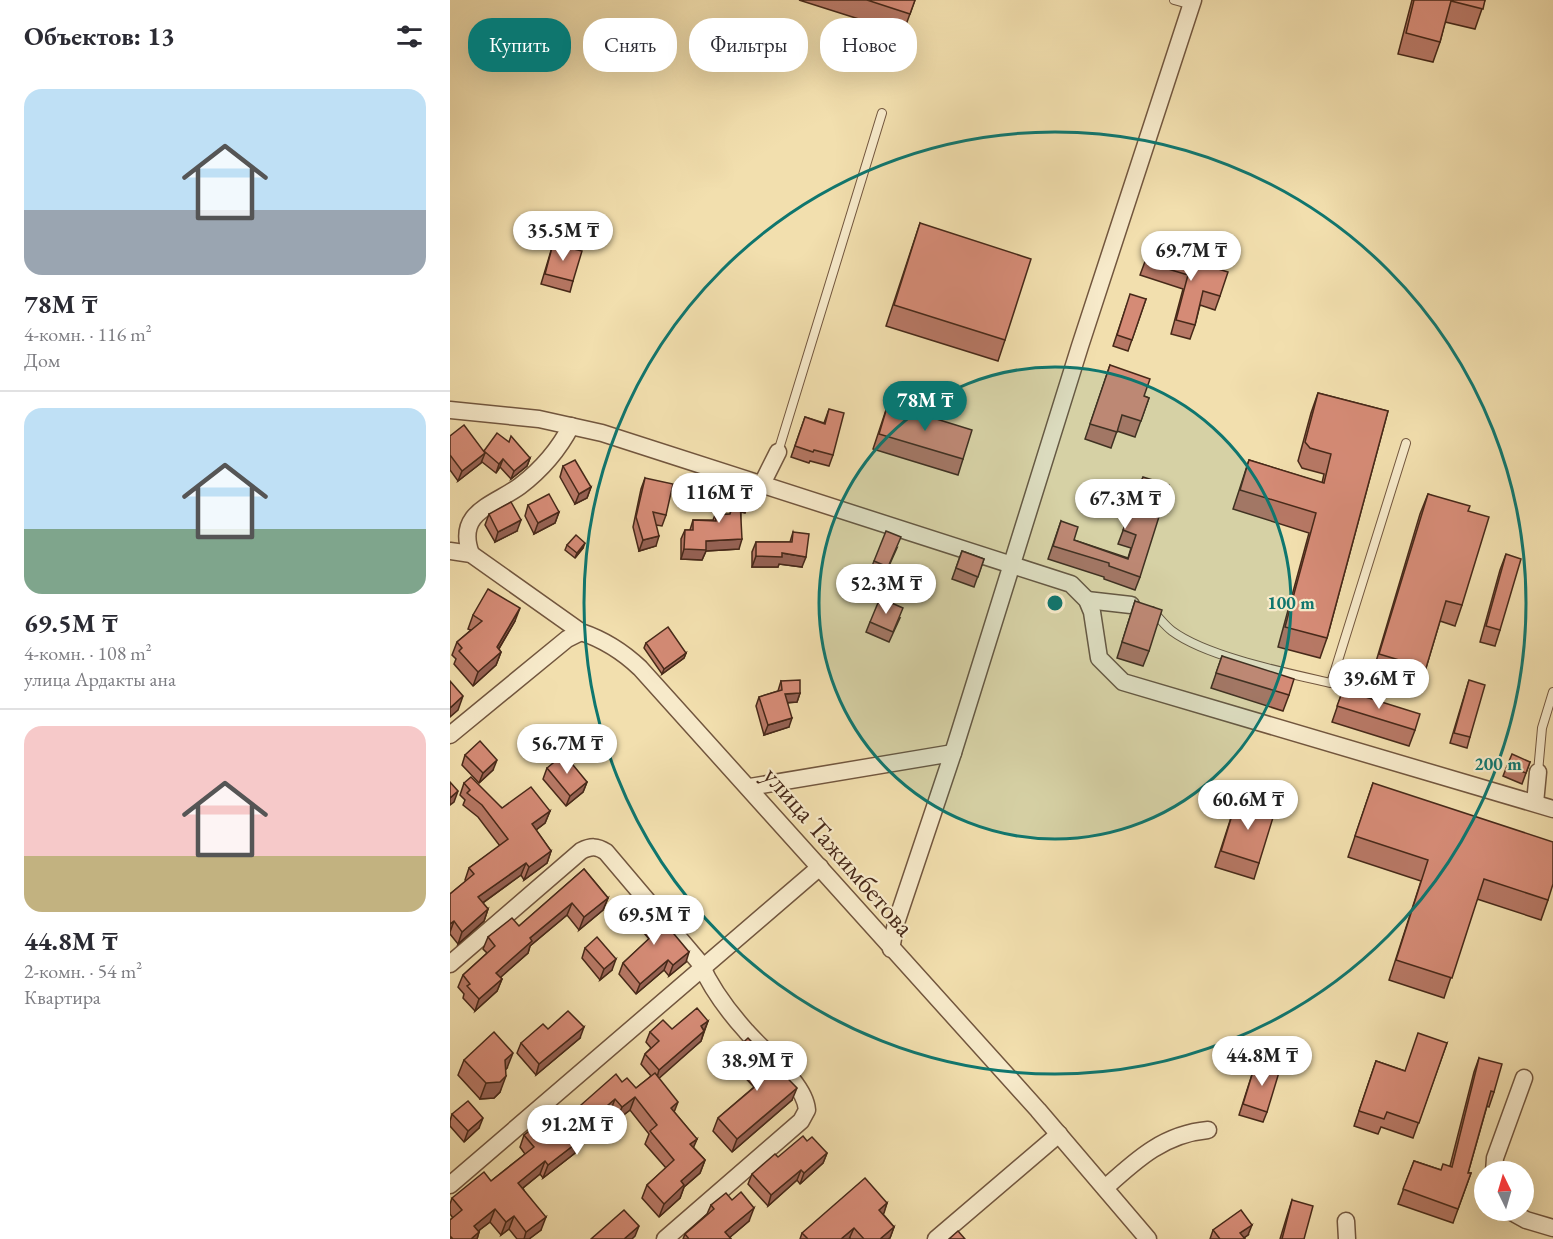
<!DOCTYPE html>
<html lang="ru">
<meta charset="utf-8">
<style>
body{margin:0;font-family:"EB Garamond",serif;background:#f7f7f7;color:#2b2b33;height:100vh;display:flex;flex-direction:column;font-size:22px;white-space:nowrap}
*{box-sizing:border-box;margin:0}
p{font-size:20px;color:#7c7c81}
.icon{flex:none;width:33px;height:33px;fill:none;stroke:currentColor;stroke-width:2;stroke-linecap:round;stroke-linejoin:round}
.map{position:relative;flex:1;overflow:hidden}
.side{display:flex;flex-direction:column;background:#fff;width:450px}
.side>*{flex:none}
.hud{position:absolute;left:18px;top:18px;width:570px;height:54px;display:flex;gap:12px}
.needle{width:39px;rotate:355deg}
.tools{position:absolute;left:1024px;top:1161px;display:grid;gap:12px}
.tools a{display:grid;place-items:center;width:60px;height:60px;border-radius:50%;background:#fff;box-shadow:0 6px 24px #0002;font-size:30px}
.price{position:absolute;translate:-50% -51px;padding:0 14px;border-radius:21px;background:#fff;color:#222;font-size:20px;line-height:39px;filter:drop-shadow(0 2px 3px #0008)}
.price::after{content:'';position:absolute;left:50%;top:36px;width:18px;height:14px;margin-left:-9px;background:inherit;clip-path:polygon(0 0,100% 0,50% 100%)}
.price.current{background:#0f766e;color:#fff}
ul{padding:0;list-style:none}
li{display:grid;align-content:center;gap:12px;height:318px;padding:0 24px}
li+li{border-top:2px solid #e1e1e2}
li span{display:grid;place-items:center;height:186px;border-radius:18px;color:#555}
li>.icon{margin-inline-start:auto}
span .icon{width:108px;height:108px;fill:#fffc;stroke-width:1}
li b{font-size:26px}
h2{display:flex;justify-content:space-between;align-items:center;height:72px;padding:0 24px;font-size:26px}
.tag{padding:0 21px;border-radius:24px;background:#fff;box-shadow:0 6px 24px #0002;font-size:21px;line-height:54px}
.tag.current{background:#0f766e;color:#fff}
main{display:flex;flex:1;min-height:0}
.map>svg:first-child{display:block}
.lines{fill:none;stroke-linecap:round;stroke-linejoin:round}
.service-casing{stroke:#72563e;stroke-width:10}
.minor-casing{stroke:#72563e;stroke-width:19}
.service{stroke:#f7eaca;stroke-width:8}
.minor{stroke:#f7eaca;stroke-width:16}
.wall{fill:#b77865;stroke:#472919;stroke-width:1.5}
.shaded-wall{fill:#956153;stroke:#472919;stroke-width:1.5}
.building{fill:#d58b76;stroke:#472919;stroke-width:1.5}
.ring{fill:none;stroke:#0f766e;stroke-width:3}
.labels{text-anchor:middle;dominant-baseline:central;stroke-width:4.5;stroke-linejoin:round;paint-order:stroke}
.street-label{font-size:27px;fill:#472919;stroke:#f7eaca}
.centre{fill:#0f766e;stroke:#f7eaca;stroke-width:3}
.ring-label{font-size:18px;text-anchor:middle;font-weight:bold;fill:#0f766e;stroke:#f7eaca;stroke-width:4.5;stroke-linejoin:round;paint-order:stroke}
</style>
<main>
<section class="side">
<h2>Объектов: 13<svg class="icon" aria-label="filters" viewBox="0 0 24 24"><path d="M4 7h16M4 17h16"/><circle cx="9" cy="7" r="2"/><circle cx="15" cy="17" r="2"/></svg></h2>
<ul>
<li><span style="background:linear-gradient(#bfe0f5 65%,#9aa5b1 0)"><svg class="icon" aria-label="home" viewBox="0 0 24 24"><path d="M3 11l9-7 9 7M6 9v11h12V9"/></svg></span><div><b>78M ₸</b><p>4-комн. · 116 m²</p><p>Дом</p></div></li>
<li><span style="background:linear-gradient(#bfe0f5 65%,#7fa58c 0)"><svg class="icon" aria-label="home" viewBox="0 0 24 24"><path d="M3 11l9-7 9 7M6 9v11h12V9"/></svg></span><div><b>69.5M ₸</b><p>4-комн. · 108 m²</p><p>улица Ардакты ана</p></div></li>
<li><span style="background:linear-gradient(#f6c9c9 70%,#c2b280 0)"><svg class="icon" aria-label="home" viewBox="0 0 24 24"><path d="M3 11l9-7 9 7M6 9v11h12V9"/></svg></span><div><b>44.8M ₸</b><p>2-комн. · 54 m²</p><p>Квартира</p></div></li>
</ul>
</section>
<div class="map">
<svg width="1103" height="1239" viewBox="0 0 1103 1239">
<rect width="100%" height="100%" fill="#f2dfae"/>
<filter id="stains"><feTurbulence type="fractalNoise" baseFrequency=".00333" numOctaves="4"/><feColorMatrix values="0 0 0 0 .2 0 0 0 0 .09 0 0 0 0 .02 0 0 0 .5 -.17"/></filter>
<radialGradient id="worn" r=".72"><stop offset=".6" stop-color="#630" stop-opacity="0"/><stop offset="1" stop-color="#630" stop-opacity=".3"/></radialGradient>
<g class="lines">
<defs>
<g id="service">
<path d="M724 0 742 5"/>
<path d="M328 452 432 113"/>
<path d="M702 611C709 617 714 625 722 631 757 657 837 673 881 683L956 443"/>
<path d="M1088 772 1092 728 1103 692"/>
</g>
<g id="minor">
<path d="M0 410 89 419 152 433 621 584 637 600 642 612 649 658 673 682 1103 809"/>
<path d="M312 484 328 452"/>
<path d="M0 551 21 554 131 632C155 640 172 651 190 668L588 1110 698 1239"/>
<path d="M21 554C5 512 44 505 70 486 91 470 109 449 121 426"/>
<path d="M637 600 681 605"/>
<path d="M0 735 117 639 131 632"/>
<path d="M300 787 503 753"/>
<path d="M1085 803 1088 772"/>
<path d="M441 949 446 923 503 753 630 346 743 0"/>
<path d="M0 964 131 851C141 846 147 846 156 852L250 963C261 988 278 1011 296 1031 314 1052 355 1083 357 1110L351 1121 215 1239"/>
<path d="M1044 1172 1045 1158 1074 1078"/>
<path d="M0 1185 370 867"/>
<path d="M655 1188C687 1159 714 1134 758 1130"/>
<path d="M1058 1210 1076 1220 1103 1228"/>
<path d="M896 1221 897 1239"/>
<path d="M486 1239 609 1134"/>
</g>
</defs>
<use href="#service" class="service-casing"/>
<use href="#minor" class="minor-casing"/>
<use href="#service" class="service"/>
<use href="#minor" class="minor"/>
</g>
<g class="wall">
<path d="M349 0H465L453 33Z"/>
<path d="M962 0H1035L1025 29 995 22 990 42 983 62 948 54Z"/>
<path d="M470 223 555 340 548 361 436 326Z"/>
<path d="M103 244 123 281 120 292 91 284Z"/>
<path d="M700 248 770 296 765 310 750 305 745 325 740 339 721 334 733 289 690 275Z"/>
<path d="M696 299 678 351 663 346 677 304Z"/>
<path d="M660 365 694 396 699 398 685 437 667 431 661 448 635 439Z"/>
<path d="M868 393 938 411 877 638 870 658 828 647 859 533 783 509 799 460 872 483 874 474 852 468 848 461 861 413Z"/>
<path d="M438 404 513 459 508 475 423 449Z"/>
<path d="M379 409 383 455 379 466 360 461 359 463 341 457 355 417 374 423Z"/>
<path d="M0 436 34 451 80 458 77 466 61 479 50 467 46 473 32 462 31 463 8 481 0 470Z"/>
<path d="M113 466 141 487 137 498 125 504 110 477Z"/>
<path d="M693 477 690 577 685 590 654 579V577L598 559 611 521 624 540 678 558 681 548 668 544Z"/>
<path d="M195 478 216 515 212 526 206 525V546L189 551 183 527 191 489Z"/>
<path d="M290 483 304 488 295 513 291 512 289 549 256 551 252 560 231 559V539L235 530H240L243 520H263L265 515 280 514Z"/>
<path d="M978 494 1018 511 1012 605 1005 626 990 621 976 668 968 688 922 675 970 514Z"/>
<path d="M78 505 109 512 105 523 84 534 75 516Z"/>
<path d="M39 514 67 531 45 542 35 525Z"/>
<path d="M343 532 352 567 329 564 328 567H302V552L306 542H340Z"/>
<path d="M117 545 133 548 125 558 115 550Z"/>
<path d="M447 548 434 577 420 571 424 561Z"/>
<path d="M512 551 534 559 524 587 502 579Z"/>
<path d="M1056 554 1050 630 1045 646 1030 642 1050 570Z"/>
<path d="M685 601 699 651 693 666 667 658Z"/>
<path d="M23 615 65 621 49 649 51 652 46 665 23 686 4 664 6 659 2 655 7 642 21 630 18 629Z"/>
<path d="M450 618 439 642 416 632 420 622Z"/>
<path d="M196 643 236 653 234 658 212 674 194 648Z"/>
<path d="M772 656 839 695 833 711 761 688Z"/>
<path d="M1019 680 1020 737 1017 748 1000 743Z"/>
<path d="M331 681 350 693 347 702 337 703 339 727 314 735 306 706 309 697 328 691Z"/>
<path d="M893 690 965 730 959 746 882 722Z"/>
<path d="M15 755 43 770 29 783 12 765Z"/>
<path d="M1080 762 1072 784 1053 776 1057 766Z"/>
<path d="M97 768 137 782 133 792 116 806 93 779Z"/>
<path d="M14 783 52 808 100 811 95 823 86 830 101 851 97 863 74 880 71 875 33 903 38 909 34 921 8 944 0 934V894L16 881 15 880 19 868 50 846 28 817 13 805 15 800 10 795Z"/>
<path d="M923 783 1098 900 1091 920 1027 899 994 998 939 980 971 881 898 857Z"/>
<path d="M787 799 809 863 804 879 765 867Z"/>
<path d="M134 869 158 898 153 910 129 930 117 915 80 946 78 953 50 977 52 979 47 991 25 1011 13 998 14 994 8 987 13 975 37 953 33 949 38 937 69 926Z"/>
<path d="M184 906 236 962 219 976 214 970 186 994 169 974 173 963 199 939 180 916Z"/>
<path d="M135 948 162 970 150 980 132 958Z"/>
<path d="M258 1021 251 1041 208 1078 224 1112 247 1139 243 1147 255 1160 250 1173 234 1187 230 1198 209 1217 192 1198 197 1185 216 1168 195 1144 199 1134 180 1110 167 1120 160 1112 128 1139 129 1141 125 1153 93 1178 90 1174 73 1188 91 1230 79 1239H67L59 1229 51 1235 40 1222 28 1231 29 1232 27 1239H0V1220L3 1218 0 1214V1204L2 1198 41 1181 75 1154 70 1147 74 1135 114 1120 172 1082 186 1088 201 1076 191 1064 195 1054 201 1048 196 1042 200 1032 222 1029Z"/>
<path d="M98 1029 130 1038 86 1075 67 1053 71 1043Z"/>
<path d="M997 1043 963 1138 931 1127 928 1134 904 1126 926 1061 955 1071Z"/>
<path d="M285 1050 342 1100 282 1152 263 1131 268 1118 304 1087 281 1063Z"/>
<path d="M1029 1058 1044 1092 1039 1107 1037 1106 1018 1173H1021L1003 1223 948 1204 964 1161 991 1170 1000 1166 1024 1072Z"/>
<path d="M14 1060 57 1068 55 1070 50 1092 44 1098 30 1099 8 1075Z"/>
<path d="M806 1062 817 1112 813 1122 789 1115Z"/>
<path d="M2 1114 29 1128 14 1142 0 1126V1121Z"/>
<path d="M357 1141 377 1153 373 1163 350 1184 347 1180 318 1206 298 1184 302 1174Z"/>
<path d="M842 1200 854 1239H830L837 1216Z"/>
<path d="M437 1203 433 1214 444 1227 440 1238 438 1239H401L400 1238 399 1239H350L352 1233Z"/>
<path d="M261 1205 299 1221 280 1237 281 1239H233L235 1234 257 1214Z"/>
<path d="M763 1230 798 1235 794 1238 795 1239H760Z"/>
</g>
<g class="shaded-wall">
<path d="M35 453 31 463 8 481 12 471Z"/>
<path d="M80 458 77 466 61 479 64 471Z"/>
<path d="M53 459 50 467 46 473 49 464Z"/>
<path d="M141 487 137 498 125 504 129 494Z"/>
<path d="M109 512 105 523 84 534 88 523Z"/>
<path d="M71 520 67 531 45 542 48 532Z"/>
<path d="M209 536 206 546 189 551 193 540Z"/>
<path d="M292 539 289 549 256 551 252 560 231 559 234 549 256 541Z"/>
<path d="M135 543 133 548 125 558 127 553Z"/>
<path d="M332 553 356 557 352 567 329 564 328 567H302L306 556Z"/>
<path d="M70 608 65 621 42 660 51 652 46 665 23 686 28 672 47 647Z"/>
<path d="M236 653 234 658 212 674 214 669Z"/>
<path d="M350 693 347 702 331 703 335 694Z"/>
<path d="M13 696 8 710 0 717V708Z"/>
<path d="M342 718 339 727 314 735 318 725Z"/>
<path d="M47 760 43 770 29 783 33 773Z"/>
<path d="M137 782 133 792 116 806 120 796Z"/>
<path d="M8 791 4 802 0 805V798Z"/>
<path d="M100 811 95 823 78 836 82 824Z"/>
<path d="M101 851 97 863 74 880 79 867Z"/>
<path d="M76 863 71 875 24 909 28 897Z"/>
<path d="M158 898 153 910 129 930 134 917Z"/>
<path d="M122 903 117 915 80 946 78 953 42 985 46 973 80 938Z"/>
<path d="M38 909 34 921 8 944 12 932Z"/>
<path d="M4 921 0 932V924Z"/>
<path d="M239 952 236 962 219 976 223 965Z"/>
<path d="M166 959 162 970 150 980 154 969Z"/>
<path d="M218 960 214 970 186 994 190 984Z"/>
<path d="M52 979 47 991 25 1011 29 999Z"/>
<path d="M258 1021 254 1031 251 1026Z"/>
<path d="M134 1027 130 1038 86 1075 89 1064Z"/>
<path d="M254 1031 251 1041 206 1081 209 1070Z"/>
<path d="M63 1053 57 1068 49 1076 55 1060Z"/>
<path d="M56 1076 50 1092 44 1098 30 1099 36 1083Z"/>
<path d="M347 1088 342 1100 282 1152 287 1139Z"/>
<path d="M185 1097 180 1110 167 1120 172 1107Z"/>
<path d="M165 1099 160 1112 120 1147 124 1134Z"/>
<path d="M228 1102 223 1115 221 1108Z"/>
<path d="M33 1118 29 1128 14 1142 18 1131Z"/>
<path d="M247 1139 242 1151 240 1144Z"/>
<path d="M129 1141 125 1153 93 1178 98 1165Z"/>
<path d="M377 1153 373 1163 350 1184 354 1173Z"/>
<path d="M255 1160 250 1173 234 1187 230 1198 209 1217 214 1204 231 1181Z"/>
<path d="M95 1161 90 1174 64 1195 68 1183Z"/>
<path d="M351 1170 347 1180 318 1206 321 1195Z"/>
<path d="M437 1203 434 1213 425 1220 429 1210Z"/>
<path d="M304 1208 299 1221 278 1239 275 1232Z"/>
<path d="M45 1209 40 1222 19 1238 24 1226Z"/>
<path d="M64 1216 59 1229 51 1235 56 1222Z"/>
<path d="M96 1217 91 1230 79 1239H74L76 1232Z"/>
<path d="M802 1225 798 1235 792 1239 790 1233Z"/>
<path d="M189 1226 185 1236 182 1239H174Z"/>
<path d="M444 1227 440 1238 438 1239H430Z"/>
<path d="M404 1228 399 1239H391Z"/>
<path d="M29 1232 27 1239H21Z"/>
</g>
<g class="building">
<path d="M417 0H465L460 14Z"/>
<path d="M964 0H1035L1033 9 1001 1 990 42 956 33Z"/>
<path d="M470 223 581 259 555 340 444 305Z"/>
<path d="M103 244 132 251 123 281 95 274Z"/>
<path d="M700 248 778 272 770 296 753 291 745 325 726 320 738 275 695 262Z"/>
<path d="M680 294 696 299 682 340 667 335Z"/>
<path d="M660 365 700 379 694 396 699 398 691 421 672 415 667 432 640 424Z"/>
<path d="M868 393 938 411 877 638 835 627 866 513 790 490 799 460 874 483 881 454 860 448 855 442Z"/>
<path d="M438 404 522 430 513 459 429 434Z"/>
<path d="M379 409 394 413 383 455 364 450 363 452 345 446 355 417 375 424Z"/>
<path d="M14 425 35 453 12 471 0 455V436Z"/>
<path d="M47 433 59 442 61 436 80 458 64 471 53 459 49 464 34 451Z"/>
<path d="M125 460 141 487 129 494 113 466Z"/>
<path d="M693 477 719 485 690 577 659 566V563L603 546 611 521 628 527 624 540 678 559 686 535 673 530Z"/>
<path d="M195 478 223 484 216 515 203 512 209 536 193 540 186 517Z"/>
<path d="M290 483 304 488 298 504 290 501 292 539 256 541V550L234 549 235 530H243V520L266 521 265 515 280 514Z"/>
<path d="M99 494 109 512 88 523 78 505Z"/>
<path d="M978 494 1020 506 1018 511 1039 517 1012 605 996 601 976 668 929 654Z"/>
<path d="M61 502 71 520 48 532 39 514Z"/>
<path d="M436 531 451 537 438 567 424 561Z"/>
<path d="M343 532 359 534 356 557 332 553V557L306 556V542H342Z"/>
<path d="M126 535 135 543 127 553 117 545Z"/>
<path d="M512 551 534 559 528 577 506 568Z"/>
<path d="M1056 554 1071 559 1050 630 1036 626Z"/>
<path d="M38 589 70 608 47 647 51 652 28 672 9 651 12 648 7 642 32 621 23 615Z"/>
<path d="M430 598 453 608 443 632 420 622Z"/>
<path d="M685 601 712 610 699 651 672 642Z"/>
<path d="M218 627 236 653 214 669 196 643Z"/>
<path d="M772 656 844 679 839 695 766 673Z"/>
<path d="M350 680V693L335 694 342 718 318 725 309 697 332 690 331 681Z"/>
<path d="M1019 680 1035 685 1020 737 1004 733Z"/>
<path d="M0 681 13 696 0 708Z"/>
<path d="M893 690 970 714 965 730 887 706Z"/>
<path d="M30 741 47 760 33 773 15 755Z"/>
<path d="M114 754 137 782 120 796 97 768Z"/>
<path d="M1062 754 1080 762 1076 773 1057 766Z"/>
<path d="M21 777 52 808 81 787 100 811 82 824 101 851 79 867 76 863 28 897 38 909 12 932 4 921 0 924V894L24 874 19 868 58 839 32 805 17 793 20 790 14 783Z"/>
<path d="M0 782 8 791 0 798Z"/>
<path d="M923 783 1103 842V884L1098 900 1034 879 1002 978 946 960 978 860 905 836Z"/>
<path d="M787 799 825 811 809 863 771 851Z"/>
<path d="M134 869 158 898 134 917 122 903 80 938 82 941 46 973 52 979 29 999 17 986 20 984 13 975 45 946 38 937 62 918 69 926Z"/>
<path d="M194 898 239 952 223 965 218 960 190 984 173 963 206 932 184 906Z"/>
<path d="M147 937 166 959 154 969 135 948Z"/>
<path d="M247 1008 258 1021 251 1026 254 1031 209 1070 195 1054 209 1041 200 1032 213 1020 222 1029Z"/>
<path d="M118 1011 134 1027 89 1064 71 1043 93 1024 98 1029Z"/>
<path d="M44 1032 63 1053 55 1060 56 1076 50 1082 36 1083 14 1060Z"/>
<path d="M968 1033 997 1043 969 1123 937 1112 934 1119 909 1111 926 1061 955 1071Z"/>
<path d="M298 1038 347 1088 287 1139 268 1118 314 1079 285 1050Z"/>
<path d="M1029 1058 1052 1064 1044 1092 1041 1091 1018 1173H1021L1008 1209 953 1189 964 1161 991 1170 993 1164 1002 1167Z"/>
<path d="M806 1062 830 1069 817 1112 793 1104Z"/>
<path d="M205 1073 228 1102 221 1108 247 1139 240 1144 255 1160 231 1181 234 1185 214 1204 197 1185 224 1160 200 1131 207 1125 185 1097 172 1107 165 1099 124 1134 129 1141 98 1165 95 1161 68 1183 96 1217 76 1232 64 1216 56 1222 45 1209 24 1226 29 1232 21 1239H3L0 1236V1220L12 1210 2 1198 34 1172 41 1181 84 1147 74 1135 106 1110 114 1120 166 1074 172 1082 177 1078 186 1088Z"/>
<path d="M18 1101 33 1118 18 1131 2 1114Z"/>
<path d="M353 1136 357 1141 362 1137 377 1153 354 1173 351 1170 321 1195 302 1174 325 1154 328 1157Z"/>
<path d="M415 1178 437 1203 429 1210 444 1227 430 1239H414L404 1228 391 1239H358L352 1233Z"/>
<path d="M291 1192 304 1208 275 1232 281 1239H239L235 1234 264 1209 261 1205 276 1193 282 1200Z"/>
<path d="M842 1200 863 1206 854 1239H832Z"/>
<path d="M174 1210 189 1226 174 1239H141Z"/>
<path d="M791 1210 802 1225 790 1233 795 1239H770L763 1230Z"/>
<path d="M508 1231 515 1239H499Z"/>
</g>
<circle cx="605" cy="603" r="236" fill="#0f766e" fill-opacity=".12"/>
<g class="ring">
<circle cx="605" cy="603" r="236"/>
<circle cx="605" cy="603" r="471"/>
</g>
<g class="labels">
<g class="street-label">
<text transform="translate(389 851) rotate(49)">улица Тажимбетова</text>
</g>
</g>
<circle cx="605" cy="603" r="9" class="centre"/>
<g class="ring-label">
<text x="841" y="609">100 m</text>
<text x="1048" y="770">200 m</text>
</g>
<rect width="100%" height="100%" filter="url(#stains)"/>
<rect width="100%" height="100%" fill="url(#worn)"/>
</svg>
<div class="tools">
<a><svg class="needle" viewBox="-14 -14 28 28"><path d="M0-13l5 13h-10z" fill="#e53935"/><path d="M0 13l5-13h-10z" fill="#7c7c81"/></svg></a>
</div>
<b class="price" style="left:113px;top:262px">35.5M ₸</b>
<b class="price" style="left:741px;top:282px">69.7M ₸</b>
<b class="price current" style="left:475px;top:432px">78M ₸</b>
<b class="price" style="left:269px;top:524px">116M ₸</b>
<b class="price" style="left:675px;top:530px">67.3M ₸</b>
<b class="price" style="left:436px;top:615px">52.3M ₸</b>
<b class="price" style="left:929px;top:710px">39.6M ₸</b>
<b class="price" style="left:117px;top:775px">56.7M ₸</b>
<b class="price" style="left:798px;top:831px">60.6M ₸</b>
<b class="price" style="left:204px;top:946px">69.5M ₸</b>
<b class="price" style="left:812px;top:1087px">44.8M ₸</b>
<b class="price" style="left:307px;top:1092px">38.9M ₸</b>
<b class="price" style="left:127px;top:1156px">91.2M ₸</b>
<div class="hud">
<a class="tag current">Купить</a>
<a class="tag">Снять</a>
<a class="tag">Фильтры</a>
<a class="tag">Новое</a>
</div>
</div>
</main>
